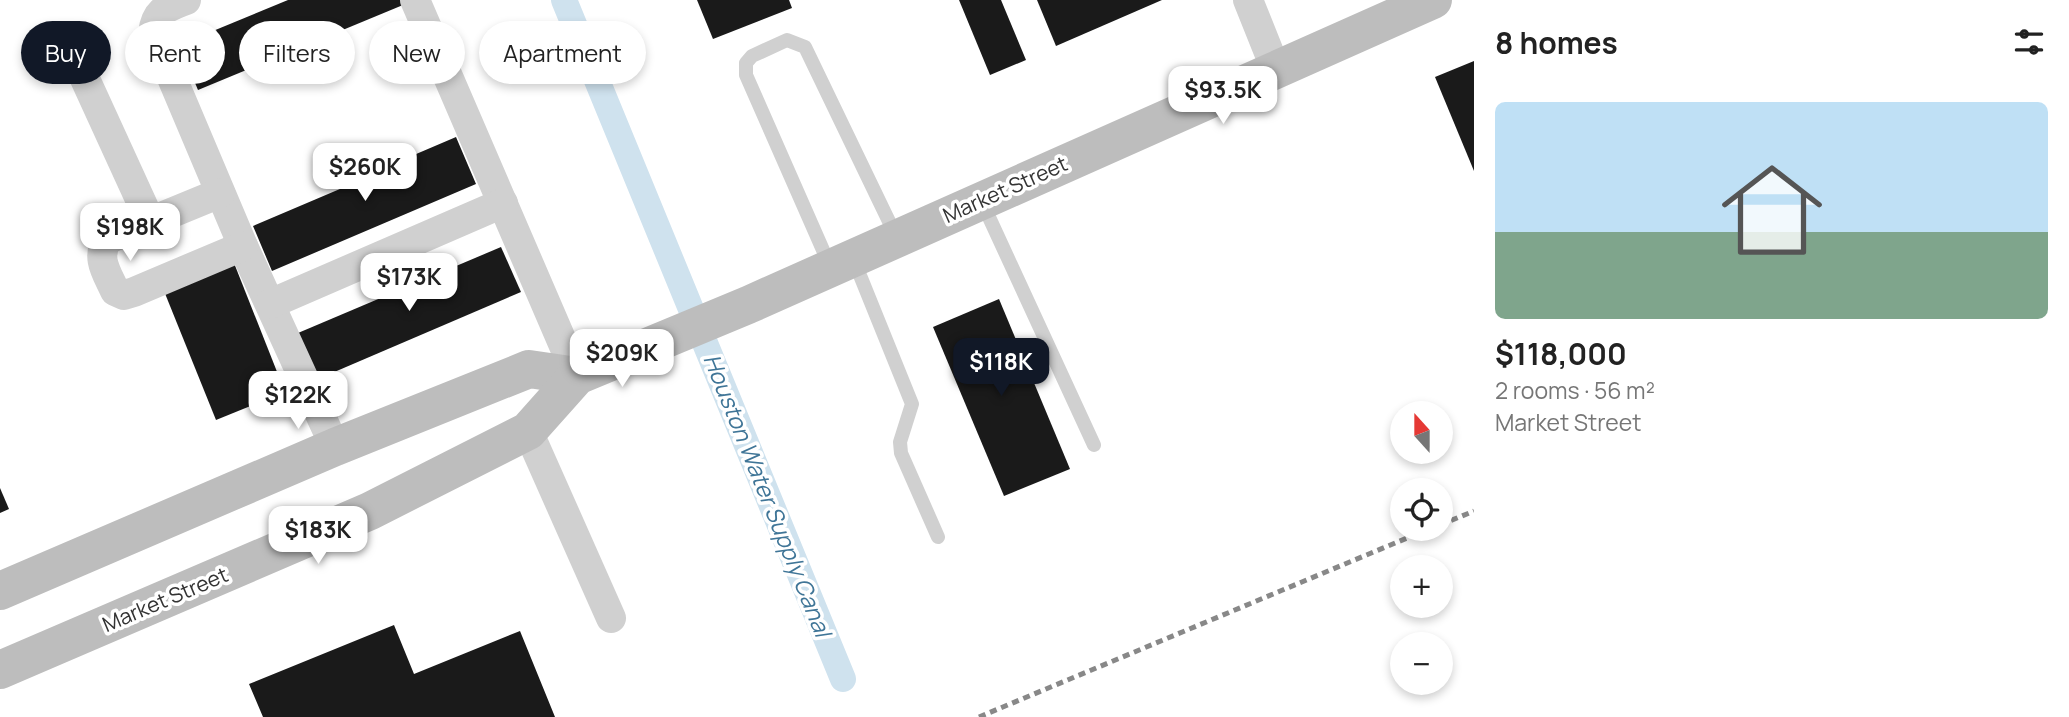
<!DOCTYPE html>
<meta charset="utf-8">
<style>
body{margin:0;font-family:Manrope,sans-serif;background:#f6f6f6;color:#222;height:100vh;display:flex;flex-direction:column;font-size:26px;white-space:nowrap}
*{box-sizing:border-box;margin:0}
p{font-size:23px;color:#767676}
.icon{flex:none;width:38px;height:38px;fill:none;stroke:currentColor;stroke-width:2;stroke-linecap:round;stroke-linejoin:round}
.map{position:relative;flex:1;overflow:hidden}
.drawer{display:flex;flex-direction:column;background:#fff;width:595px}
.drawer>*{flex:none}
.banner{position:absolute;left:21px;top:21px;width:665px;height:63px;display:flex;gap:14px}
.needle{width:46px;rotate:339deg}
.tools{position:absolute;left:1390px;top:401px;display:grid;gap:14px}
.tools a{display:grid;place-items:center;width:63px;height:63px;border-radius:50%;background:#fff;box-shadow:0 4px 10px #0003;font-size:35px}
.price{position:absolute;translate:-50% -60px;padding:0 16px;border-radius:14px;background:#fff;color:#222;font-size:23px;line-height:46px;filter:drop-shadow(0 2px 4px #0008)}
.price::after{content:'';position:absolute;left:50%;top:42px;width:21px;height:16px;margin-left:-10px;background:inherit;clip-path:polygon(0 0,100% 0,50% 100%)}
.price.active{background:#111827;color:#fff}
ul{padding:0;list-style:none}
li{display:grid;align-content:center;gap:14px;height:371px;padding:0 21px}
li span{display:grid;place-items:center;height:217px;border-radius:10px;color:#555}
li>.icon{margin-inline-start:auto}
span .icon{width:126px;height:126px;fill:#fffc;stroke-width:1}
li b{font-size:30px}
h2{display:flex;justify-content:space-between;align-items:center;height:84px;padding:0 21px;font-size:30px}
.chip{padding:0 24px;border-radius:32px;background:#fff;box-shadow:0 4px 10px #0003;font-size:24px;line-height:63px}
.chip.active{background:#111827;color:#fff}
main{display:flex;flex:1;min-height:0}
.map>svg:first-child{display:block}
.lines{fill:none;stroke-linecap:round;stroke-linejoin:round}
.canal{stroke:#cfe2ee;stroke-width:26}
.building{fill:#1a1a1a}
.service{stroke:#d0d0d0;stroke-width:14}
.minor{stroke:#d0d0d0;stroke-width:30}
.secondary{stroke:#bdbdbd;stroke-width:38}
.rail{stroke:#888;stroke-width:5;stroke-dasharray:7 5;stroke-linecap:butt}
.labels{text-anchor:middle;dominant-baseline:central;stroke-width:7;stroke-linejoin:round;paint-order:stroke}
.street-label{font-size:21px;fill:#333;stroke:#fff}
.water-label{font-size:23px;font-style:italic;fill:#3f7597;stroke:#fff}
</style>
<main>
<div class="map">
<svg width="1474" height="717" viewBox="0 0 1474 717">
<rect width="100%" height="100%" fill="#fff"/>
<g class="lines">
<path class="canal" d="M564 0 843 679"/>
</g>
<g class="building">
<path d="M288 0H401L403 5 198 90 179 45Z"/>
<path d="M697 0H789L792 8 713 39Z"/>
<path d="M959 0H1001L1026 60 990 75Z"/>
<path d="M1037 0H1162L1056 46Z"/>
<path d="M1474 61V171L1435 77Z"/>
<path d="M456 137 476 184 272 271 253 226 354 183 348 169 369 160 374 172Z"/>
<path d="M501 247 521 292 318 379 298 333Z"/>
<path d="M234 263 285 392 216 420 164 291Z"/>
<path d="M999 299 1070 469 1004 496 933 327Z"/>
<path d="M0 488 9 509 0 513Z"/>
<path d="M394 625 414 674 520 631 555 717H263L249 684Z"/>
</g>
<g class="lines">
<g class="service">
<path d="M982 202 1094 445"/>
<path d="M853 258 912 404 900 442 901 453 938 537"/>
<path d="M830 266 746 75V63L752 56 787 40 805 47 896 236"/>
</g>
<g class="minor">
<path d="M186 0C166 8 156 10 153 33L243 246 335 447"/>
<path d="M415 0 577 376"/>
<path d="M1248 0 1276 70"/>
<path d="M75 57 150 221"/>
<path d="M220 193 108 239C95 257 107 273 115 291L124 295 134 292 243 246"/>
<path d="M270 304 503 203"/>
<path d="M528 431 611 618"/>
</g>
<g class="secondary">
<path d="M0 591 335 447 529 369 577 376"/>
<path d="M0 670 370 511 528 431 577 376 748 305 1433 0"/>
</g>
<g class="rail">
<path d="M1440 525 1474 511"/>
<path d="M979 717 1431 528"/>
</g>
</g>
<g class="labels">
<g class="street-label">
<text transform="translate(1005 189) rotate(-24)">Market Street</text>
<text transform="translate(165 599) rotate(-23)">Market Street</text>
</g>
<g class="water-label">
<text transform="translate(768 495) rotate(68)">Houston Water Supply Canal</text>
</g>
</g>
</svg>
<div class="tools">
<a><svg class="needle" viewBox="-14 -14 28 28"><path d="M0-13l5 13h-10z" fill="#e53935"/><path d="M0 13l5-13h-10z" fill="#767676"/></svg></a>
<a><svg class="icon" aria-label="locate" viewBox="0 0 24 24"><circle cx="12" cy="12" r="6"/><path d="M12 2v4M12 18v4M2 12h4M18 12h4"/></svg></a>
<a>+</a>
<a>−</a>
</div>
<b class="price" style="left:1223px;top:126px">$93.5K</b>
<b class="price" style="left:365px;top:203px">$260K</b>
<b class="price" style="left:130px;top:263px">$198K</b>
<b class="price" style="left:409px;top:313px">$173K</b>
<b class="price" style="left:622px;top:389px">$209K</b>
<b class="price active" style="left:1001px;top:398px">$118K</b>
<b class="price" style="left:298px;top:431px">$122K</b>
<b class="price" style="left:318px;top:566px">$183K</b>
<div class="banner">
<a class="chip active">Buy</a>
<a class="chip">Rent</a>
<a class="chip">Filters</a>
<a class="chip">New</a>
<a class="chip">Apartment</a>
</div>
</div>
<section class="drawer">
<h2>8 homes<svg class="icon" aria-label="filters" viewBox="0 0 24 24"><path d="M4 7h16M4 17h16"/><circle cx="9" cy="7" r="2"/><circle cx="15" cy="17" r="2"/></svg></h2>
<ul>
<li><span style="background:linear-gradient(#bfe0f5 60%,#7fa58c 0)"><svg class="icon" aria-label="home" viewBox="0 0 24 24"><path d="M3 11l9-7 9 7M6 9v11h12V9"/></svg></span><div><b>$118,000</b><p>2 rooms · 56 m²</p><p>Market Street</p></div></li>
</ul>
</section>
</main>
